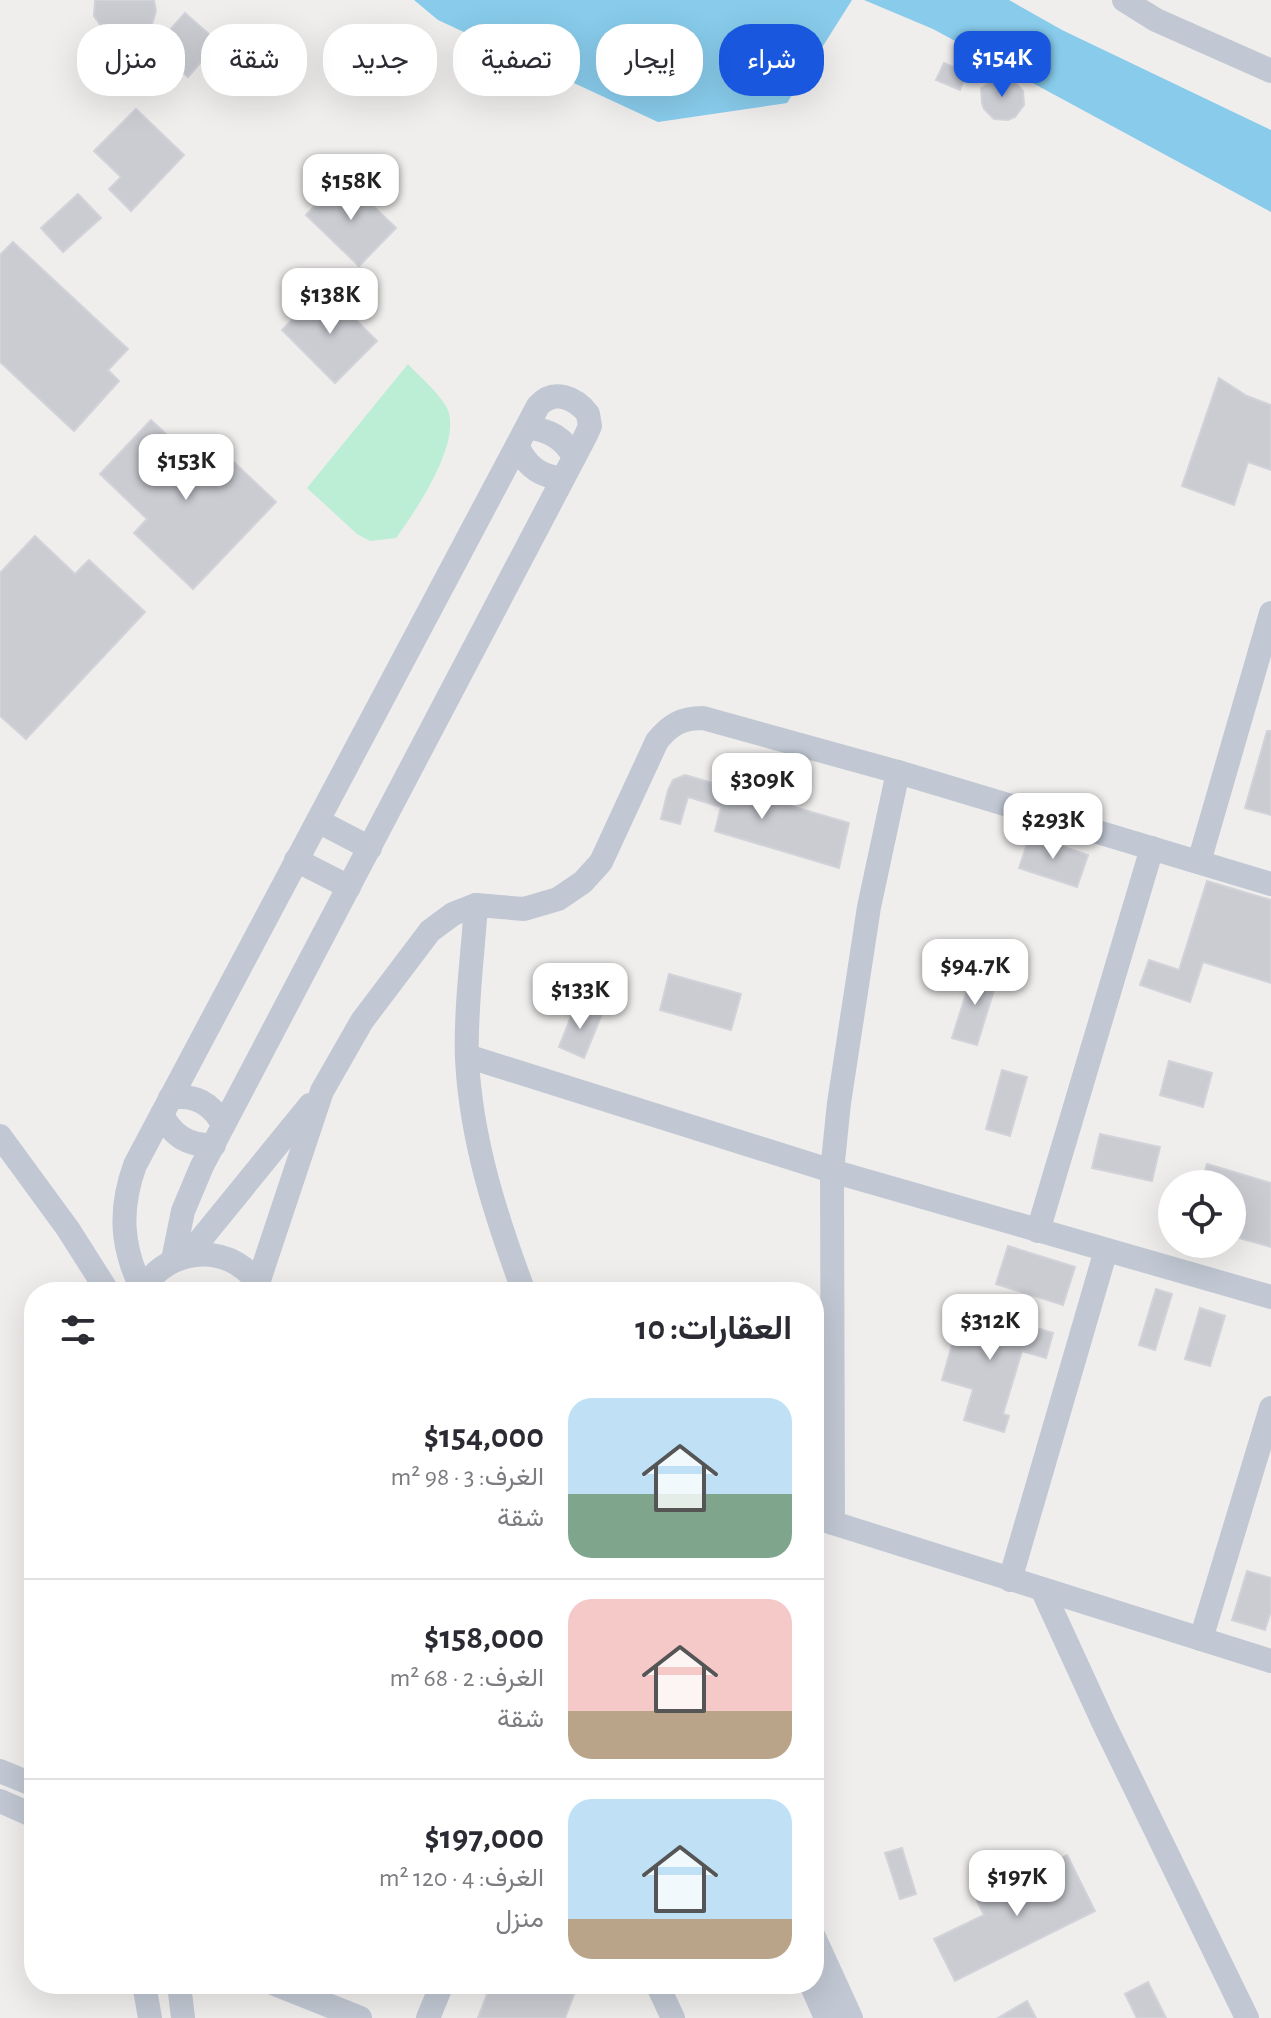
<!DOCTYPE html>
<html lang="ar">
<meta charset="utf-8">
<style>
body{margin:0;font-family:"Alegreya Sans",Vazirmatn,sans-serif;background:#f7f7f7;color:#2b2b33;direction:rtl;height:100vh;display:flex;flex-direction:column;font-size:30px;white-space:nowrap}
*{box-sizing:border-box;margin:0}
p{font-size:26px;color:#7c7c81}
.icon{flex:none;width:44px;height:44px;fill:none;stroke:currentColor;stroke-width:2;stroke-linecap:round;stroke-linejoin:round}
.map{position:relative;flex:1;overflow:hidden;direction:ltr}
.panel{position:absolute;left:24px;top:1282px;width:800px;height:712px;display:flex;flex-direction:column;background:#fff;border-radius:32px;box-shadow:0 8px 32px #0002;direction:rtl}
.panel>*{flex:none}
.top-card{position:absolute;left:24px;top:24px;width:800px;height:72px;direction:rtl;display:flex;gap:16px}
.tools{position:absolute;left:1158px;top:1170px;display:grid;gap:16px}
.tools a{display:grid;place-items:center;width:88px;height:88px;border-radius:50%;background:#fff;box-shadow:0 8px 32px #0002;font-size:40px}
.price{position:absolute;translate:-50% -68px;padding:0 18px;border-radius:16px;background:#fff;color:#222;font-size:26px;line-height:52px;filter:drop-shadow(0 2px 4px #0008)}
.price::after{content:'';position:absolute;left:50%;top:48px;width:24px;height:18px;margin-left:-12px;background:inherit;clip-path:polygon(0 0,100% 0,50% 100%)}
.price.on{background:#1957df;color:#fff}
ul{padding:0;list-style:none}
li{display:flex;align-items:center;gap:24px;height:200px;padding:0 32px}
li+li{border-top:2px solid #e1e1e2}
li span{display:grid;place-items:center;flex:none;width:224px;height:160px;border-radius:24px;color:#555}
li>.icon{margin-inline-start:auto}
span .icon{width:96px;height:96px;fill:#fffc;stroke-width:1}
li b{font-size:34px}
h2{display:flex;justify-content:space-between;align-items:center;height:96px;padding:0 32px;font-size:34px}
.tag{padding:0 28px;border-radius:32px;background:#fff;box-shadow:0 8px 32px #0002;font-size:28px;line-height:72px}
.tag.on{background:#1957df;color:#fff}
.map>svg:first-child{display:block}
.green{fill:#bbeed5}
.water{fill:#88cbeb}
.building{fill:#caccd2;stroke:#d1d3d9;stroke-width:2}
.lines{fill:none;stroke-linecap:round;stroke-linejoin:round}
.minor{stroke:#c1c8d3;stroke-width:24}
</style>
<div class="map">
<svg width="1271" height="2018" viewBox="0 0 1271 2018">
<rect width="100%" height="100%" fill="#f0eeed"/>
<path class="green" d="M408 364C420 377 437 391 446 406 465 439 415 512 396 538L370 541 357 534 307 488Z"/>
<g class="water">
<path d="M414 0H852L787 103 658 122 438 20Z"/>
<path d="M864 0H1009L1062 30 1271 130V212L933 29Z"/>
</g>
<g class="building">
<path d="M95 0H154L156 11 147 42 140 36 128 39 106 33 94 16Z"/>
<path d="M185 13 218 42 188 77 154 48Z"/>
<path d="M944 63 967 73 960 90 936 80Z"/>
<path d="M999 77 1013 80 1023 91 1024 105 1015 117 1008 120 994 119 984 109 982 103 981 88Z"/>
<path d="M136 109 184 155 131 211 109 189 121 177 94 151Z"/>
<path d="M343 177 396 228 359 266 306 215Z"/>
<path d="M78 194 101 218 63 252 41 228Z"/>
<path d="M13 242 128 349 108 370 119 381 74 431 0 362V255Z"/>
<path d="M324 288 377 341 335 383 282 330Z"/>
<path d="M1219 378 1247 396 1271 405V470L1248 462 1234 505 1182 486Z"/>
<path d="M151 420 199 465 217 446 276 502 193 589 134 533 147 519 100 474Z"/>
<path d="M35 536 75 574 89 560 145 612 26 739 0 716V573Z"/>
<path d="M1267 731H1271V815L1245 808Z"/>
<path d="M685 775 849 823 839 868 715 831 721 807 688 797 680 824 661 819 668 790 673 780Z"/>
<path d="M1030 835 1088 855 1077 887 1019 868Z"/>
<path d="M1207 881 1271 900V983L1203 962 1190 1002 1140 985 1149 960 1179 970Z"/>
<path d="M974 969 998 977 977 1045 952 1038Z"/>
<path d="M669 974 741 994 731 1030 660 1010Z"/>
<path d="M576 1004 602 1014 584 1058 559 1047Z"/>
<path d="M1169 1061 1212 1073 1203 1107 1160 1095Z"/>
<path d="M1002 1070 1027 1077 1010 1136 986 1129Z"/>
<path d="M1100 1134 1160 1147 1152 1181 1092 1168Z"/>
<path d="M1207 1164 1271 1183V1247L1232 1236V1184H1201Z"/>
<path d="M1008 1246 1075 1267 1063 1305 996 1284Z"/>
<path d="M1156 1289 1172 1294 1155 1350 1139 1345Z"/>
<path d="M963 1306 1053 1333 1046 1358 1022 1351 1003 1414 1009 1416 1004 1432 964 1420 973 1389 942 1380Z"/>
<path d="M1200 1308 1225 1316 1210 1366 1185 1359Z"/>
<path d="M1247 1571 1271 1578V1611L1265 1630 1232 1620Z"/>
<path d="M902 1848 916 1894 900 1899 885 1853Z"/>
<path d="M1067 1855 1095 1911 955 1981 934 1939 984 1915 977 1901Z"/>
<path d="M1148 1982 1166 2018H1137L1125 1994Z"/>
<path d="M491 1984H578L565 2018H478Z"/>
<path d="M1027 2001 1036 2018H998Z"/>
</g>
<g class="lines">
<g class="minor">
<path d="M1124 0 1156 20 1271 71"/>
<path d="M527 428C548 429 564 438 574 457"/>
<path d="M518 447C527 467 541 477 563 478"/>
<path d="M318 821 370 848"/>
<path d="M296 860 349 887"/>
<path d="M1199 862 1271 613"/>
<path d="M476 905C473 953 465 1011 467 1059 471 1140 496 1217 524 1292"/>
<path d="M467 1056 832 1171 1271 1297"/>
<path d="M170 1098C194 1094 212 1103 223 1125"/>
<path d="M162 1114C172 1136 189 1146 214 1145"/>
<path d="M0 1136 68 1229 108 1292"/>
<path d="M1038 1231 1152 848"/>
<path d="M188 1255 310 1105"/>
<path d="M258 1283 322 1091 362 1021 430 931 453 914 476 905 524 909 558 899 583 882 601 862 657 741C670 725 681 718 703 718L898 772 1271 884"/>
<path d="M142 1289C121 1247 119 1209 135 1165L538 406C554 388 576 398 588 414L590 426 586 435 202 1166 183 1211 173 1260"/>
<path d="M141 1292C168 1243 237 1241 263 1292"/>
<path d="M814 1517 1271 1661"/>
<path d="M833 1523 832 1171 839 1103 869 907 898 772"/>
<path d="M1010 1580 1106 1250"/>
<path d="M1042 1589 1104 1724 1247 2018"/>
<path d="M1201 1639 1271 1408"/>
<path d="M0 1771 34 1785"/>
<path d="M0 1801 34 1816"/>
<path d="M814 1937 851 2018"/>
<path d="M144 1984 150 2018"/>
<path d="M179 1984 183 2018"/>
<path d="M275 1984 360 2018"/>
<path d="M657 1984 673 2018"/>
<path d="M811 1984 826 2018"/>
<path d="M428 2018 442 1984"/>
</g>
</g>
</svg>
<div class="tools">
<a><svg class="icon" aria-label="locate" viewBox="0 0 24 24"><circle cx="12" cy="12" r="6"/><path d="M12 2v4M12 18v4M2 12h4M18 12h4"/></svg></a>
</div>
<b class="price on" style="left:1002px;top:99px">$154K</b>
<b class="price" style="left:351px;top:222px">$158K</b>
<b class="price" style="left:330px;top:336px">$138K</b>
<b class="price" style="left:186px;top:502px">$153K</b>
<b class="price" style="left:762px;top:821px">$309K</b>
<b class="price" style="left:1053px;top:861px">$293K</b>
<b class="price" style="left:975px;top:1007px">$94.7K</b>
<b class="price" style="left:580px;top:1031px">$133K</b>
<b class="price" style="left:990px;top:1362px">$312K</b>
<b class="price" style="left:1017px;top:1918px">$197K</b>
<div class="top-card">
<a class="tag on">شراء</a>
<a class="tag">إيجار</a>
<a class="tag">تصفية</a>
<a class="tag">جديد</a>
<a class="tag">شقة</a>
<a class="tag">منزل</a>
</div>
<section class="panel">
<h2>العقارات: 10<svg class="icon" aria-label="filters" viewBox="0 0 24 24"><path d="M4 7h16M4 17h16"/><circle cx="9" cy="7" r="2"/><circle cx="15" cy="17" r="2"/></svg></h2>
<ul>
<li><span style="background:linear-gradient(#bfe0f5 60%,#7fa58c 0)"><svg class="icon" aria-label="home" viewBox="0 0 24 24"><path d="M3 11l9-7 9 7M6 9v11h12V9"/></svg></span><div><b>$154,000</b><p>الغرف: 3 · 98 m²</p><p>شقة</p></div></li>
<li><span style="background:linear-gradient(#f6c9c9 70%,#b9a48a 0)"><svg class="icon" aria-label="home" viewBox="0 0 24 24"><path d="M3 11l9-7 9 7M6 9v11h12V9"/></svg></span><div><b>$158,000</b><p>الغرف: 2 · 68 m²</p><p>شقة</p></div></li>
<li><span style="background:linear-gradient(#bfe0f5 75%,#b9a48a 0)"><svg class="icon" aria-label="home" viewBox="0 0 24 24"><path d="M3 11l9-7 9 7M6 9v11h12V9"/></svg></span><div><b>$197,000</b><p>الغرف: 4 · 120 m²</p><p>منزل</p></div></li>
</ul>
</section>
</div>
